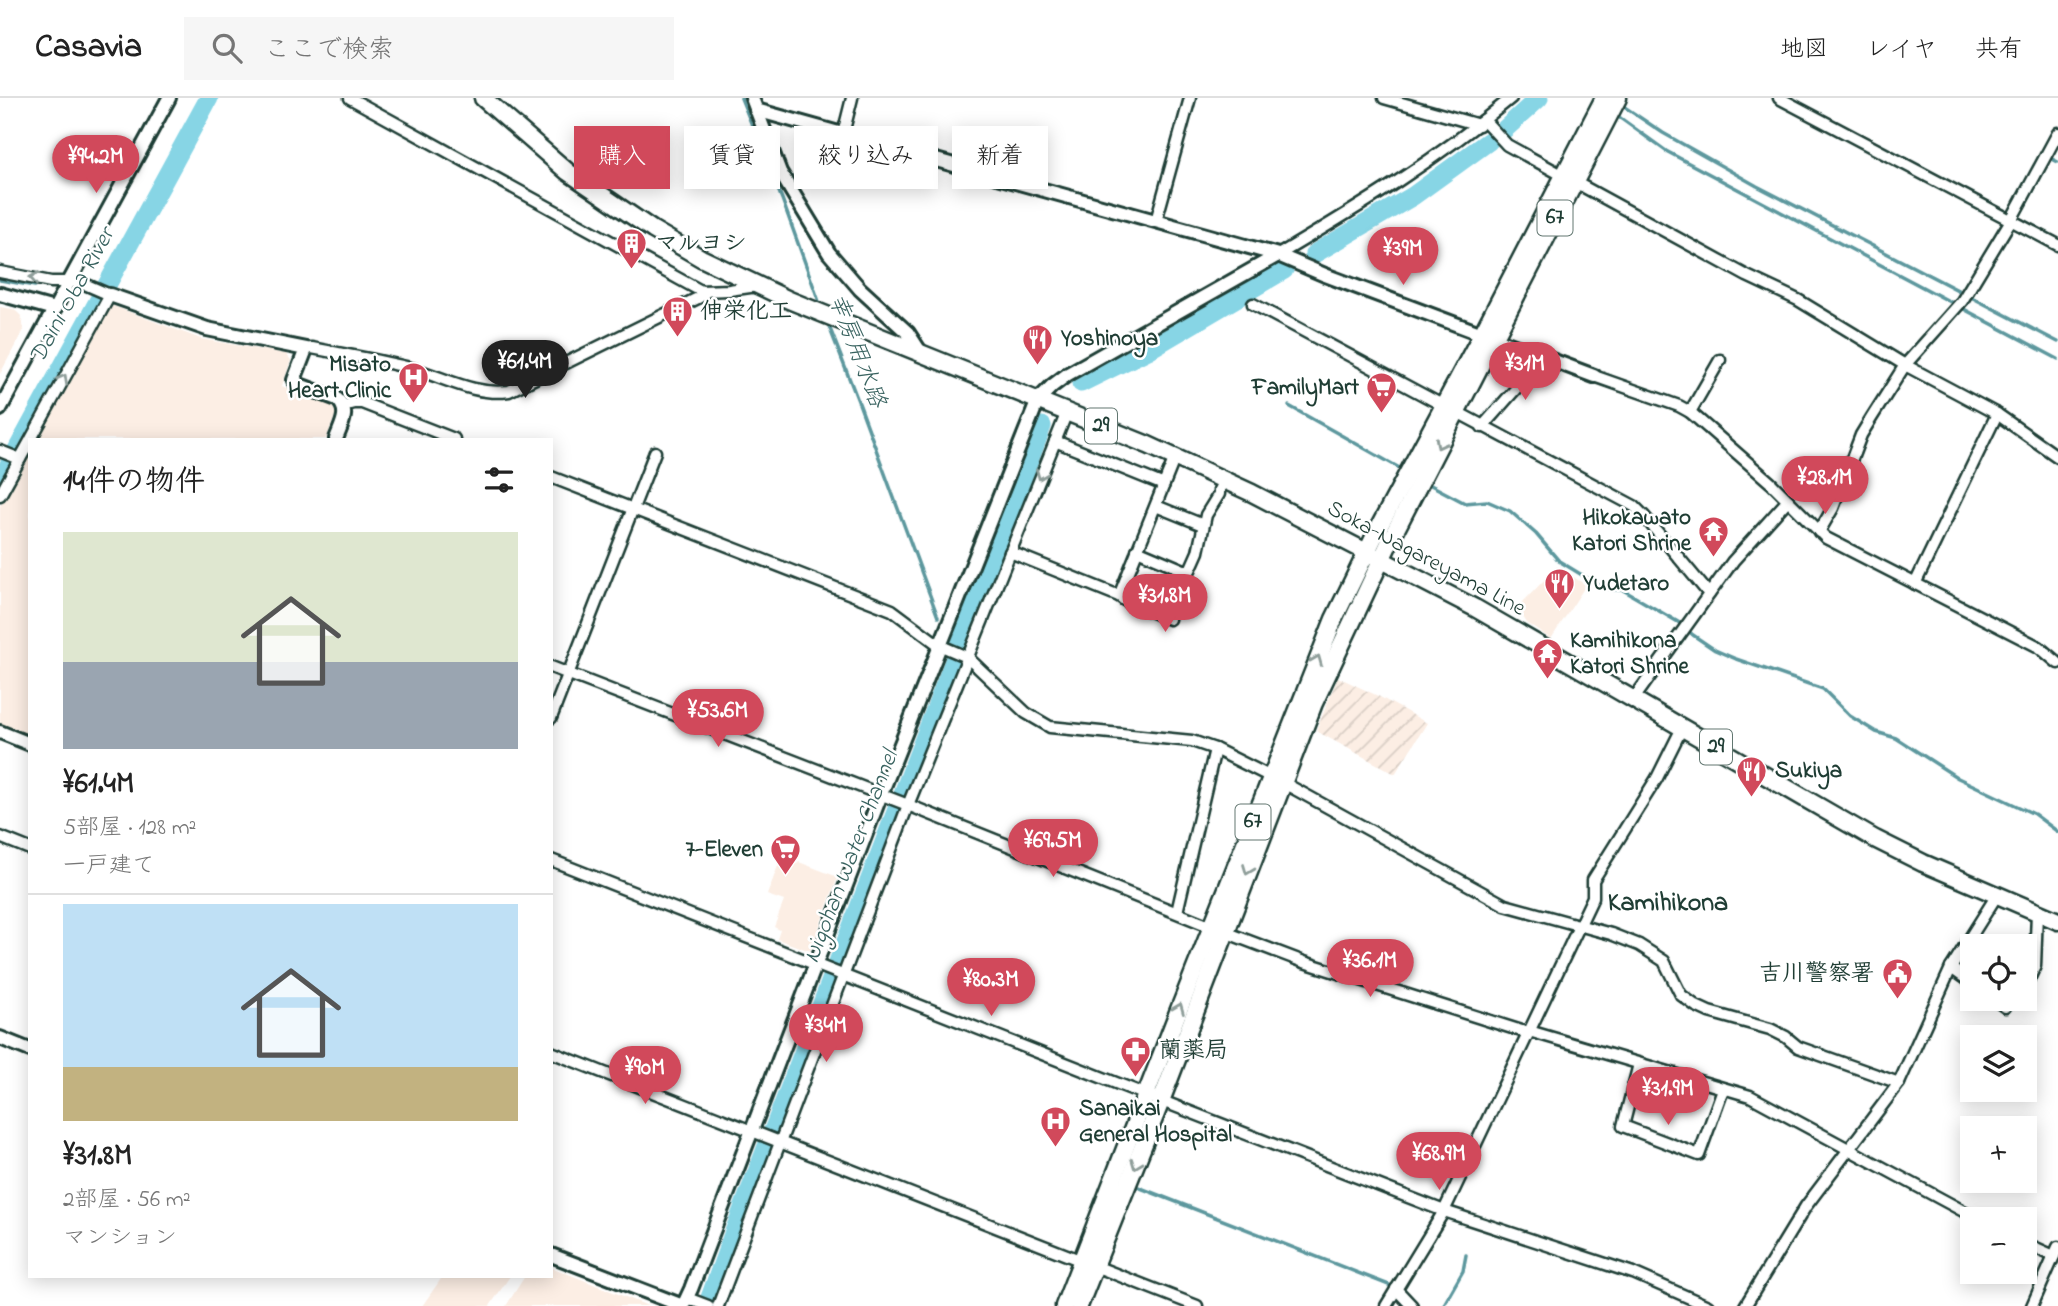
<!DOCTYPE html>
<html lang="ja">
<meta charset="utf-8">
<style>
body{margin:0;font-family:"Indie Flower","Klee One",sans-serif;background:#f6f6f6;color:#222;height:100vh;display:flex;flex-direction:column;font-size:26px;white-space:nowrap}
*{box-sizing:border-box;margin:0}
p{font-size:23px;color:#767676}
.icon{flex:none;width:38px;height:38px;fill:none;stroke:currentColor;stroke-width:2;stroke-linecap:round;stroke-linejoin:round}
.map{position:relative;flex:1;overflow:hidden}
.details{position:absolute;left:28px;top:340px;width:525px;height:840px;display:flex;flex-direction:column;background:#fff;border-radius:0px;box-shadow:0 4px 18px #0003}
.details>*{flex:none}
.top-card{position:absolute;left:574px;top:28px;width:665px;height:63px;display:flex;gap:14px}
.fabs{position:absolute;left:1960px;top:836px;display:grid;gap:14px}
.fabs a{display:grid;place-items:center;width:77px;height:77px;border-radius:0px;background:#fff;box-shadow:0 4px 18px #0003;font-size:35px}
.price{position:absolute;translate:-50% -60px;padding:0 16px;border-radius:24px;background:#d1495b;color:#fff;font-size:23px;line-height:46px;filter:drop-shadow(0 2px 4px #0008)}
.price::after{content:'';position:absolute;left:50%;top:42px;width:21px;height:16px;margin-left:-10px;background:inherit;clip-path:polygon(0 0,100% 0,50% 100%)}
.price.on{background:#222;color:#fff}
ul{padding:0;list-style:none}
li{display:grid;align-content:center;gap:14px;height:371px;padding:0 35px}
li+li{border-top:2px solid #e0e0e0}
li span{display:grid;place-items:center;height:217px;border-radius:0px;color:#555}
li>.icon{margin-inline-start:auto}
span .icon{width:126px;height:126px;fill:#fffc;stroke-width:1}
li b{font-size:30px}
h2{display:flex;justify-content:space-between;align-items:center;height:84px;padding:0 35px;font-size:30px}
.tag{padding:0 24px;border-radius:0px;background:#fff;box-shadow:0 4px 18px #0003;font-size:24px;line-height:63px}
.tag.on{background:#d1495b;color:#fff}
header{display:flex;align-items:center;gap:42px;box-sizing:border-box;height:98px;padding:0 35px;background:#fff;border-bottom:2px solid #e0e0e0}
header strong{font-size:33px}
nav{display:flex;gap:38px;margin-inline-start:auto;font-size:24px}
.search{width:490px;height:63px;background:#f6f6f6;display:flex;align-items:center;gap:18px;box-sizing:border-box;padding:0 24px;border-radius:0px;color:#767676;font-size:26px}
.map>svg:first-child{display:block}
.built{fill:#fceee4}
.industrial{fill:url(#industrial-furrows)}
.lines{fill:none;stroke-linecap:round;stroke-linejoin:round}
.stream{stroke:#5d989e;stroke-width:3.5}
.river{stroke:#87d5e5;stroke-width:19}
.minor-casing{stroke:#1f3d34;stroke-width:15}
.tertiary-casing{stroke:#1f3d34;stroke-width:18}
.primary-casing{stroke:#1f3d34;stroke-width:21}
.minor{stroke:#fff;stroke-width:10}
.tertiary{stroke:#fff;stroke-width:12}
.primary{stroke:#fff;stroke-width:16}
.oneway{stroke:#8f9e9a}
.labels{text-anchor:middle;dominant-baseline:central;stroke-width:5;stroke-linejoin:round;paint-order:stroke}
.shield{fill:#fff;stroke:#627771;stroke-width:2}
.shield-label{font-size:21px;font-weight:bold;fill:#1f3d34}
.poi-label{font-size:23px;font-weight:bold;fill:#1f3d34;stroke:#fff;text-anchor:start}
.street-label{font-size:23px;fill:#1f3d34;stroke:#fff}
.water-label{font-size:24px;font-style:italic;fill:#396360;stroke:#fff}
.quarter-label{font-size:26px;font-weight:bold;fill:#1f3d34;stroke:#fff}
</style>
<header>
<strong>Casavia</strong>
<div class="search"><svg class="icon" aria-label="search" viewBox="0 0 24 24"><circle cx="10" cy="10" r="6"/><path d="M15 15l6 6"/></svg>ここで検索</div>
<nav><a>地図</a><a>レイヤ</a><a>共有</a></nav>
</header>
<div class="map">
<svg width="2058" height="1208" viewBox="0 0 2058 1208">
<defs>
<pattern id="industrial-furrows" width="10" height="10" patternUnits="userSpaceOnUse" patternTransform="scale(1.75)"><rect width="10" height="10" fill="#fceee4"/><path d="M-1 1l2-2M0 10L10 0M9 11l2-2" fill="none" stroke="#d8cdc4"/></pattern>
</defs>
<rect width="100%" height="100%" fill="#fff"/>
<filter id="ink" filterUnits="userSpaceOnUse"><feTurbulence type="fractalNoise" baseFrequency=".0143" numOctaves="2"/><feDisplacementMap in="SourceGraphic" scale="14" xChannelSelector="R" yChannelSelector="G"/><feConvolveMatrix kernelMatrix="1 2 1 2 8 2 1 2 1" color-interpolation-filters="sRGB"/></filter>
<g filter="url(#ink)">
<g class="built">
<path d="M113 208 201 241 286 256 291 262 282 288 332 308 336 315 326 341H36L107 211Z"/>
<path d="M0 209 13 211 17 214 21 218 24 231 0 276Z"/>
<path d="M30 353V637L0 625V408Z"/>
<path d="M1557 469 1586 487 1551 541 1527 525 1517 510Z"/>
<path d="M781 760 797 766 799 764 838 779 810 853 777 841 780 832 774 829 784 803 767 797Z"/>
<path d="M551 1169 648 1208H506L525 1178H551Z"/>
<path d="M443 1178H510L490 1208H422Z"/>
</g>
<path class="industrial" d="M1338 579 1380 599 1427 625 1395 676 1316 633Z"/>
<g class="lines">
<g class="stream">
<path d="M741 0 782 101 821 209"/>
<path d="M1620 6 1663 35 1757 88 2058 244"/>
<path d="M1616 17 1666 53 2058 261"/>
<path d="M2048 59 2058 64"/>
<path d="M0 182 35 188"/>
<path d="M90 206 97 209"/>
<path d="M827 223 860 308 938 519"/>
<path d="M1289 308 1403 372"/>
<path d="M1425 384 1465 405 1487 403 1510 413 1536 436 1559 463 1605 491 1623 492 1678 524 1693 537 1715 552 1736 561 1823 591 1850 618 1876 634 1896 640 1958 680 2034 716 2058 734"/>
<path d="M1138 1089 1394 1189"/>
<path d="M1443 1208 1463 1173 1466 1157"/>
</g>
<g class="river">
<path d="M1505 31 1539 0"/>
<path d="M1314 156 1413 98 1489 43"/>
<path d="M1081 285 1148 252 1284 172"/>
<path d="M0 383 209 0"/>
<path d="M707 1208 732 1139 959 550 1042 328"/>
</g>
<defs>
<g id="minor">
<path d="M350 0 701 193 729 192 757 188"/>
<path d="M1384 0 1479 27"/>
<path d="M1779 0 2058 147"/>
<path d="M1484 22 1507 47 1747 178 1798 202 1905 267 1997 316 2058 359"/>
<path d="M843 36 852 0"/>
<path d="M1156 123 1190 0"/>
<path d="M1278 157C1359 109 1438 61 1511 0"/>
<path d="M0 174 51 184H80L110 197 31 341"/>
<path d="M1253 206 1444 308"/>
<path d="M306 251 312 250C346 257 381 262 414 271 445 280 476 298 509 293L698 200 704 196 706 193"/>
<path d="M1594 278 1679 308 1690 314 1771 385 1826 440 2039 549 2058 565"/>
<path d="M343 308 354 305H362L454 341"/>
<path d="M1457 314 1634 408 1644 418 1709 496"/>
<path d="M1690 314 1720 262"/>
<path d="M1482 329 1544 259"/>
<path d="M1055 343 1164 387"/>
<path d="M0 353 20 361"/>
<path d="M551 379 892 512 939 547 967 559 1026 615 1050 629 1192 643 1215 651 1271 679"/>
<path d="M0 397 30 343"/>
<path d="M1156 408 1203 427"/>
<path d="M1819 434 1833 410 1861 337 1872 319 1905 267 1962 203 2011 122 2058 35"/>
<path d="M1137 452 1184 472"/>
<path d="M1010 454 1119 498 1124 502 1169 521 1172 496 1184 472H1190L1198 454 1206 417 1219 396V392L1224 382"/>
<path d="M1915 486 1997 316"/>
<path d="M1119 498 1175 359"/>
<path d="M551 569 908 707 1212 829"/>
<path d="M1633 602 1733 463 1788 402"/>
<path d="M551 620 655 354"/>
<path d="M1282 684 1505 807 1611 836 1639 847 1664 863 1681 897 1696 908 1709 914 1770 931 1786 939 1798 949 1899 985"/>
<path d="M0 739 30 751"/>
<path d="M551 762 1121 987 1444 1113 1633 1175 1708 1208"/>
<path d="M1177 814 1215 651"/>
<path d="M1225 834 1304 864 1528 935"/>
<path d="M1951 870 1972 885"/>
<path d="M2025 890 2035 868 2037 814"/>
<path d="M1994 901 2005 909"/>
<path d="M1529 933 1750 998 1980 1122"/>
<path d="M551 954 1082 1163"/>
<path d="M1639 966 1623 1028 1699 1057 1723 991"/>
<path d="M2025 1145 2054 1158"/>
<path d="M1095 1168 1197 1208"/>
<path d="M1396 1191 1412 1208"/>
<path d="M687 1200 708 1208"/>
<path d="M718 1208 908 707 1067 314"/>
<path d="M1386 1208 1444 1113 1593 799V782L1657 680 1682 630"/>
<path d="M1745 1208 1806 1108 1899 985 1951 870 1997 797"/>
<path d="M2032 1208 2058 1149"/>
</g>
<g id="tertiary">
<path d="M752 0 780 74 829 155 860 191 908 235 921 255"/>
<path d="M756 12 1278 157 1325 177 1594 278"/>
<path d="M0 196 54 211"/>
<path d="M110 197 207 231 306 251 294 282 297 286 337 301C351 313 341 327 336 341"/>
<path d="M0 311 169 0"/>
<path d="M0 634 30 646"/>
<path d="M0 940 30 952"/>
<path d="M551 1157 683 1208"/>
<path d="M683 1208 691 1191 883 691 1038 302 1052 288 1068 276 1278 157"/>
</g>
<g id="primary">
<path d="M483 0 568 74 653 132 701 160 789 202 1148 347 1252 395 1475 510 1875 741 1923 765 2058 823"/>
<path d="M1064 1208 1180 909 1334 521 1378 431 1482 236 1604 0"/>
<path d="M1079 1208 1161 1003 1314 605 1391 441 1618 0"/>
</g>
</defs>
<use href="#minor" class="minor-casing"/>
<use href="#tertiary" class="tertiary-casing"/>
<use href="#primary" class="primary-casing"/>
<use href="#minor" class="minor"/>
<use href="#tertiary" class="tertiary"/>
<use href="#primary" class="primary"/>
</g>
<defs><path id="oneway-chevron" d="M-2-3.5L2.5 0L-2 3.5" fill="none" stroke-width="1.6" stroke-linecap="round" stroke-linejoin="round" transform="scale(1.75)"/></defs>
<g class="oneway">
<use href="#oneway-chevron" transform="translate(34 180) rotate(-170)"/>
<use href="#oneway-chevron" transform="translate(63 281) rotate(-61)"/>
<use href="#oneway-chevron" transform="translate(1440 346) rotate(118)"/>
<use href="#oneway-chevron" transform="translate(1041 377) rotate(112)"/>
<use href="#oneway-chevron" transform="translate(1317 562) rotate(-68)"/>
<use href="#oneway-chevron" transform="translate(1248 772) rotate(111)"/>
<use href="#oneway-chevron" transform="translate(1179 910) rotate(-68)"/>
<use href="#oneway-chevron" transform="translate(1136 1066) rotate(111)"/>
</g>
</g>
<defs>
<symbol id="building-pin" viewBox="-11 -11 22 30"><path d="M0 17L-7.5 6A9.5 9.5 0 1 1 7.5 6Z" fill="#d1495b" stroke="#fff"/><path d="M-4-6H4V6H1V3H-1V6H-4ZM-2.5-4.3h1.7v1.8h-1.7ZM.8-4.3h1.7v1.8H.8ZM-2.5-1h1.7V.8h-1.7ZM.8-1h1.7V.8H.8Z" fill="#fff"/></symbol>
<symbol id="restaurant-pin" viewBox="-11 -11 22 30"><path d="M0 17L-7.5 6A9.5 9.5 0 1 1 7.5 6Z" fill="#d1495b" stroke="#fff"/><path d="M-5-6h1v4h1v-4h1v4h1v-4h1v5L-1.5 .5V6h-2V.5L-5-1ZM5-6V6H3V1.5H1.5Q1.5-4 5-6Z" fill="#fff"/></symbol>
<symbol id="hospital-pin" viewBox="-11 -11 22 30"><path d="M0 17L-7.5 6A9.5 9.5 0 1 1 7.5 6Z" fill="#d1495b" stroke="#fff"/><path d="M-5-5h3v3.5h4V-5h3V5h-3V1.5h-4V5h-3Z" fill="#fff"/></symbol>
<symbol id="supermarket-pin" viewBox="-11 -11 22 30"><path d="M0 17L-7.5 6A9.5 9.5 0 1 1 7.5 6Z" fill="#d1495b" stroke="#fff"/><path d="M-6-5.5h2.5l.6 2H6L4.5 2H-2.5L-4.4-4H-6ZM-1.5 3.2a1.3 1.3 0 1 0 .1 0ZM3 3.2a1.3 1.3 0 1 0 .1 0Z" fill="#fff"/></symbol>
<symbol id="temple-pin" viewBox="-11 -11 22 30"><path d="M0 17L-7.5 6A9.5 9.5 0 1 1 7.5 6Z" fill="#d1495b" stroke="#fff"/><path d="M0-6L5-2H3V0L6.5 2.5H4V6H1.5V3h-3V6H-4V2.5H-6.5L-3 0V-2H-5Z" fill="#fff"/></symbol>
<symbol id="civic-pin" viewBox="-11 -11 22 30"><path d="M0 17L-7.5 6A9.5 9.5 0 1 1 7.5 6Z" fill="#d1495b" stroke="#fff"/><path d="M-.6-6.5H3V-4.5H.6V-3L4-1V1h2V6H-6V1h2V-1L-.6-3ZM-1.2 2.5V6h2.4V2.5Z" fill="#fff"/></symbol>
<symbol id="pharmacy-pin" viewBox="-11 -11 22 30"><path d="M0 17L-7.5 6A9.5 9.5 0 1 1 7.5 6Z" fill="#d1495b" stroke="#fff"/><path d="M-2-6h4v4h4v4h-4v4h-4v-4h-4v-4h4Z" fill="#fff"/></symbol>
</defs>
<g fill-rule="evenodd">
<use href="#building-pin" x="614" y="128" width="35" height="47"/>
<use href="#building-pin" x="660" y="196" width="35" height="47"/>
<use href="#restaurant-pin" x="1020" y="224" width="35" height="47"/>
<use href="#hospital-pin" x="396" y="262" width="35" height="47"/>
<use href="#supermarket-pin" x="1364" y="272" width="35" height="47"/>
<use href="#temple-pin" x="1696" y="416" width="35" height="47"/>
<use href="#restaurant-pin" x="1542" y="468" width="35" height="47"/>
<use href="#temple-pin" x="1530" y="538" width="35" height="47"/>
<use href="#restaurant-pin" x="1734" y="656" width="35" height="47"/>
<use href="#supermarket-pin" x="768" y="734" width="35" height="47"/>
<use href="#civic-pin" x="1880" y="858" width="35" height="47"/>
<use href="#pharmacy-pin" x="1118" y="936" width="35" height="47"/>
<use href="#hospital-pin" x="1038" y="1006" width="35" height="47"/>
</g>
<g class="labels">
<g class="shield">
<rect x="1537.5" y="102.5" width="35" height="35" rx="5"/>
<rect x="1085" y="310.5" width="32" height="35" rx="5"/>
<rect x="1700" y="631.5" width="32" height="35" rx="5"/>
<rect x="1235.5" y="706.5" width="35" height="35" rx="5"/>
</g>
<g class="shield-label">
<text x="1555" y="120">67</text>
<text x="1101" y="328">29</text>
<text x="1716" y="649">29</text>
<text x="1253" y="724">67</text>
</g>
<g class="poi-label">
<text x="655" y="146">マルヨシ</text>
<text x="700" y="214">伸栄化工</text>
<text x="1061" y="241">Yoshinoya</text>
<text x="391" y="267" text-anchor="end">Misato<tspan x="391" dy="26">Heart Clinic</tspan></text>
<text x="1359" y="290" text-anchor="end">FamilyMart</text>
<text x="1691" y="420" text-anchor="end">Hikokawato<tspan x="1691" dy="26">Katori Shrine</tspan></text>
<text x="1583" y="486">Yudetaro</text>
<text x="1570" y="543">Kamihikona<tspan x="1570" dy="26">Katori Shrine</tspan></text>
<text x="1775" y="673">Sukiya</text>
<text x="763" y="752" text-anchor="end">7-Eleven</text>
<text x="1874" y="876" text-anchor="end">吉川警察署</text>
<text x="1159" y="953">蘭薬局</text>
<text x="1079" y="1011">Sanaikai<tspan x="1079" dy="26">General Hospital</tspan></text>
</g>
<g class="street-label">
<text transform="translate(1426 461) rotate(28)">Soka-Nagareyama Line</text>
</g>
<g class="water-label">
<text transform="translate(73 198) rotate(-61)">Daini Oba River</text>
<text transform="translate(856 253) rotate(69)">幸房用水路</text>
<text transform="translate(852 759) rotate(-69)">Nigohan Water Channel</text>
</g>
<g class="quarter-label">
<text x="1668" y="806">Kamihikona</text>
</g>
</g>
</svg>
<div class="fabs">
<a><svg class="icon" aria-label="locate" viewBox="0 0 24 24"><circle cx="12" cy="12" r="6"/><path d="M12 2v4M12 18v4M2 12h4M18 12h4"/></svg></a>
<a><svg class="icon" aria-label="layers" viewBox="0 0 24 24"><path d="M12 4l9 5-9 5-9-5zM3 14l9 5 9-5"/></svg></a>
<a>+</a>
<a>−</a>
</div>
<b class="price" style="left:96px;top:97px">¥94.2M</b>
<b class="price" style="left:1403px;top:189px">¥39M</b>
<b class="price on" style="left:525px;top:302px">¥61.4M</b>
<b class="price" style="left:1525px;top:304px">¥31M</b>
<b class="price" style="left:1825px;top:418px">¥28.1M</b>
<b class="price" style="left:1165px;top:536px">¥31.8M</b>
<b class="price" style="left:718px;top:651px">¥53.6M</b>
<b class="price" style="left:1053px;top:781px">¥69.5M</b>
<b class="price" style="left:1370px;top:901px">¥36.1M</b>
<b class="price" style="left:991px;top:920px">¥80.3M</b>
<b class="price" style="left:826px;top:966px">¥34M</b>
<b class="price" style="left:645px;top:1008px">¥90M</b>
<b class="price" style="left:1668px;top:1029px">¥31.9M</b>
<b class="price" style="left:1439px;top:1094px">¥68.9M</b>
<div class="top-card">
<a class="tag on">購入</a>
<a class="tag">賃貸</a>
<a class="tag">絞り込み</a>
<a class="tag">新着</a>
</div>
<section class="details">
<h2>14件の物件<svg class="icon" aria-label="filters" viewBox="0 0 24 24"><path d="M4 7h16M4 17h16"/><circle cx="9" cy="7" r="2"/><circle cx="15" cy="17" r="2"/></svg></h2>
<ul>
<li><span style="background:linear-gradient(#dfe7d0 60%,#9aa5b1 0)"><svg class="icon" aria-label="home" viewBox="0 0 24 24"><path d="M3 11l9-7 9 7M6 9v11h12V9"/></svg></span><div><b>¥61.4M</b><p>5部屋 · 128 m²</p><p>一戸建て</p></div></li>
<li><span style="background:linear-gradient(#bfe0f5 75%,#c2b280 0)"><svg class="icon" aria-label="home" viewBox="0 0 24 24"><path d="M3 11l9-7 9 7M6 9v11h12V9"/></svg></span><div><b>¥31.8M</b><p>2部屋 · 56 m²</p><p>マンション</p></div></li>
</ul>
</section>
</div>
